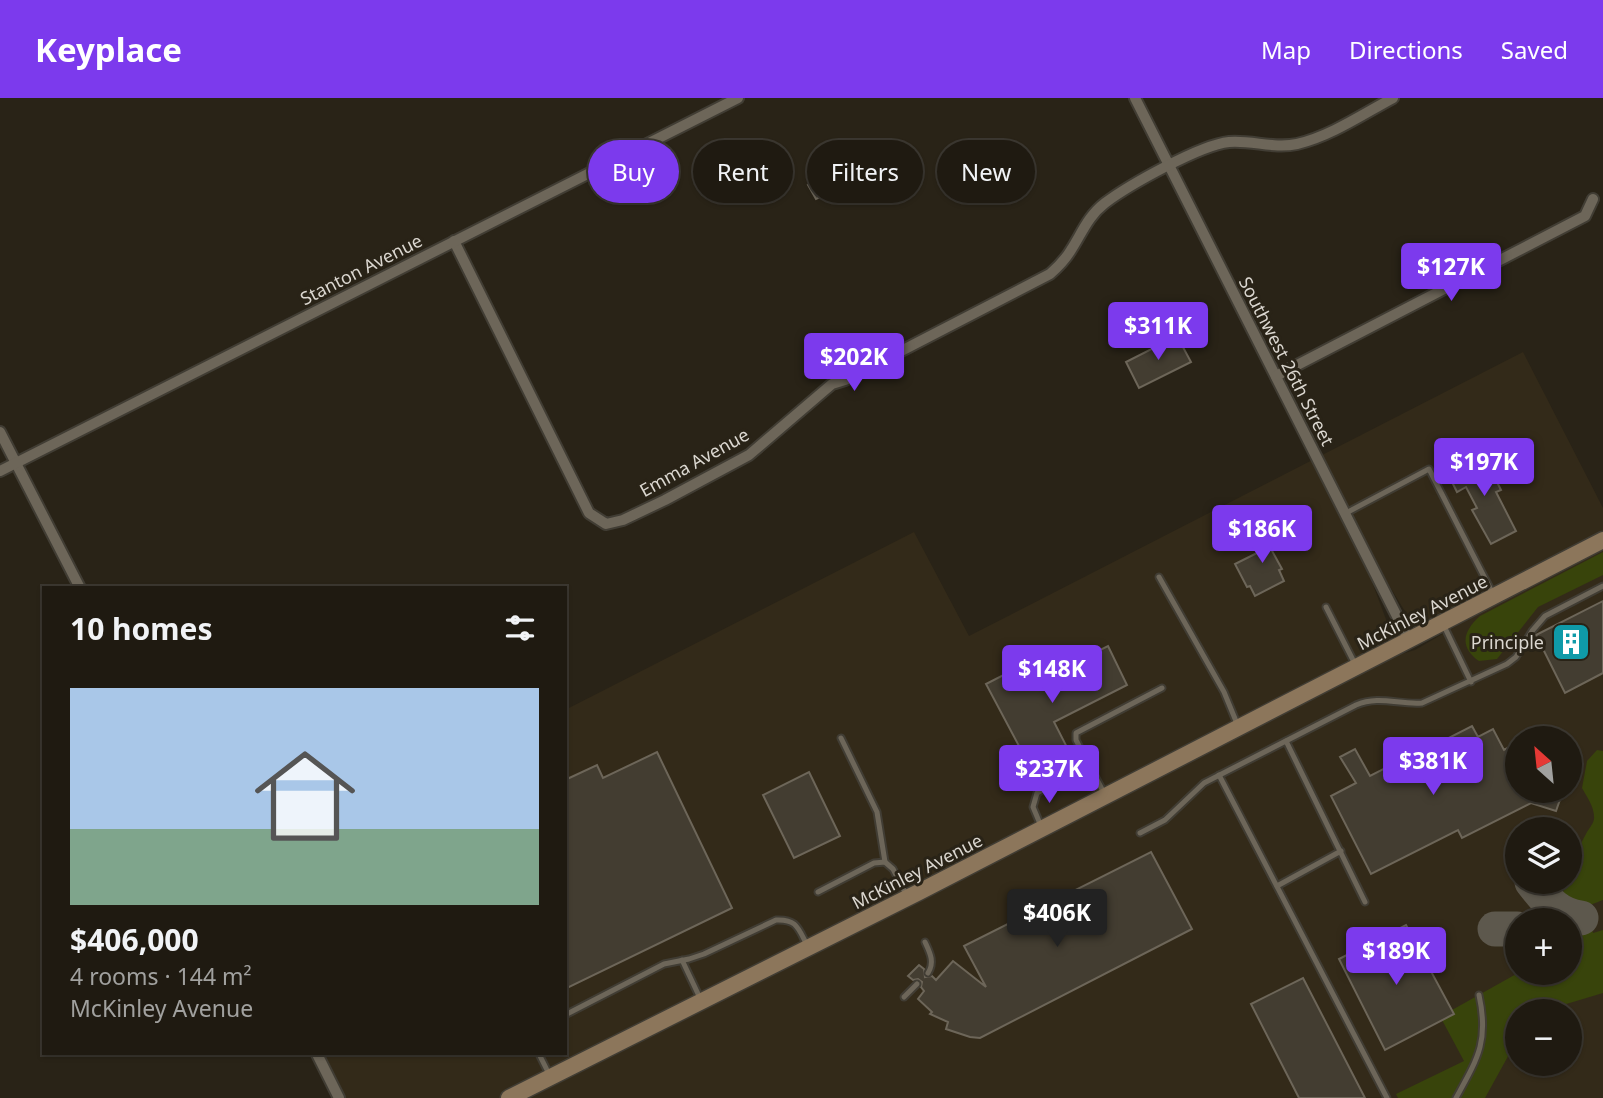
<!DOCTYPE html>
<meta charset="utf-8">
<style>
body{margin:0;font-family:"Noto Sans",sans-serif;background:#27231a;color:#f1f3f6;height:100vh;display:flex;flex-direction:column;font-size:26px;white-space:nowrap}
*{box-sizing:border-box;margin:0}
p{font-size:23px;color:#a1a19f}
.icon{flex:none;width:38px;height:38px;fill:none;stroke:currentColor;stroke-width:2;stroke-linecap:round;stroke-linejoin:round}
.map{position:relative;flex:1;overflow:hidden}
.details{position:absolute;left:42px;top:488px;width:525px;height:469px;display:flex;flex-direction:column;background:#1f1a11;border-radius:0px;box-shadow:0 2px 5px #0004,0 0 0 2px #3c3831}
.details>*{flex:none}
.guide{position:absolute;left:588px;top:42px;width:665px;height:63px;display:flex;gap:14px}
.needle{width:46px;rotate:333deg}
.controls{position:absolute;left:1505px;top:628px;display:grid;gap:14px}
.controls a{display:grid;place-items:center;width:77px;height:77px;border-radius:50%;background:#1f1a11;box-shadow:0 2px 5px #0004,0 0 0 2px #3c3831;font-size:35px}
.price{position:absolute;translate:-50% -60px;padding:0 16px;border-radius:7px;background:#7c3aed;color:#fff;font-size:23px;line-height:46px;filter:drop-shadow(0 2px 4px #0008)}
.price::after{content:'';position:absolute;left:50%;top:42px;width:21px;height:16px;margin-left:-10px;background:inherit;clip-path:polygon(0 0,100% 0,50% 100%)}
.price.current{background:#222;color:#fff}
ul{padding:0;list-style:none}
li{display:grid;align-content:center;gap:14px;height:371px;padding:0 28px}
li span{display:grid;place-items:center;height:217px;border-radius:0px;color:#555}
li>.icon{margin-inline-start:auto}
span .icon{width:126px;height:126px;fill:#fffc;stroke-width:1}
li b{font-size:30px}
h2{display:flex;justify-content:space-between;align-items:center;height:84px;padding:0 28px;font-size:30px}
.pill{padding:0 24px;border-radius:32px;background:#1f1a11;box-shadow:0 2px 5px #0004,0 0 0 2px #3c3831;font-size:24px;line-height:63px}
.pill.current{background:#7c3aed;color:#fff}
header{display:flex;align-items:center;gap:42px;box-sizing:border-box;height:98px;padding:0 35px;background:#7c3aed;color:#fff}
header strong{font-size:33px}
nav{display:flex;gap:38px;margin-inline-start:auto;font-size:24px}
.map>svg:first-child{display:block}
.built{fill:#332a19;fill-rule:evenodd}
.green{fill:#38440b}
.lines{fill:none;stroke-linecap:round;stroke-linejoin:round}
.taxiway{stroke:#5d584d;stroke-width:35}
.building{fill:#433d31;stroke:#6d6659;stroke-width:2}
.service-casing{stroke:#413d34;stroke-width:9}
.minor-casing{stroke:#413d34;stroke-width:14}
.secondary-casing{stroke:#413d34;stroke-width:19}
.service{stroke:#6d6659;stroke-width:5}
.minor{stroke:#6d6659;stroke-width:10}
.secondary{stroke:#8c765b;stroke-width:16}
.labels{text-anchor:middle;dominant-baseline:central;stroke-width:6;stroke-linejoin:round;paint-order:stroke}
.street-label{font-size:18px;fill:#dbd7d0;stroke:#292317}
.poi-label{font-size:18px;fill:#dbd7d0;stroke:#292317;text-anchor:end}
</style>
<header>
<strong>Keyplace</strong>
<nav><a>Map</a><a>Directions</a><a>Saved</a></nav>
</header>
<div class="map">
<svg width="1603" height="1000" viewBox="0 0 1603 1000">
<rect width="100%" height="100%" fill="#292317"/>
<path class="built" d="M1523 254 1603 410V1000H339L317 956H565V612L914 434 969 538ZM1348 420 1409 520 1443 526 1596 447 1415 552 1358 569 1389 538 1390 532ZM1517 640H1570V693H1517ZM1517 732H1570V784H1517ZM1517 822H1570V875H1517ZM1517 914H1570V966H1517Z"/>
<g class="green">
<path d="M1603 454V477L1538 509 1497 561 1479 563C1459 549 1463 533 1480 518Z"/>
<path d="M1597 652 1603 653V802C1590 807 1577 814 1565 801L1563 795 1566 784H1570C1570 768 1578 750 1586 736 1588 731 1593 727 1594 721 1595 710 1587 699 1582 690L1587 663Z"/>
<path d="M1591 827 1593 835 1603 832V895L1543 913 1517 914V942L1485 1000H1398L1396 996 1464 963 1442 922 1454 916 1452 912 1518 875H1570V834Z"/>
</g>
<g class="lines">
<g class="taxiway">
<path d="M1532 784C1547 803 1557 817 1581 820"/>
<path d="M1495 831H1517"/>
</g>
</g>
<g class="building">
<path d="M827 77 835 92 816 101 808 87Z"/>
<path d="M1177 238 1191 264 1139 290 1126 264Z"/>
<path d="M1484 358 1501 392 1496 394 1516 433 1491 446 1472 412 1477 410 1466 389 1457 394 1448 376Z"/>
<path d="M1269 426 1280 447 1271 451 1282 471 1279 472 1284 483 1255 498 1250 488 1247 489 1235 466 1267 450 1257 432Z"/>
<path d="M1603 503V575L1565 595 1536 537Z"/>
<path d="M1108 548 1127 587 1054 624 1074 663 1037 682 986 586 1025 566 1032 582 1050 573 1052 576Z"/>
<path d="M1472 628 1478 639 1493 631 1504 652 1517 645V693H1563L1556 713 1531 705 1462 740 1458 732 1371 776 1331 698 1356 685 1340 659 1355 651 1370 678 1411 657 1417 670 1441 658 1435 647Z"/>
<path d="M657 654 732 810 565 891V682L597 667 603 680Z"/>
<path d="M809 674 840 738 794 760 763 697Z"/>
<path d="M1151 754 1192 831 980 940 970 939 946 931 948 924 930 916 932 914 918 901 924 893 921 889 922 884 918 881 913 882 908 878 919 867 924 871 925 879 932 878 936 882 953 863 986 889 964 848Z"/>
<path d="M1406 827 1454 916 1385 952 1339 861Z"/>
<path d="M1303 880 1365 1000H1299L1251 906Z"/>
</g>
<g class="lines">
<defs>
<g id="service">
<path d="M1346 415 1429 371 1493 496"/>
<path d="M1159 479 1224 594 1238 628"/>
<path d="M1326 509 1355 566"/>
<path d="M1443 526 1471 584"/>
<path d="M841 640 877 714 885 764"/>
<path d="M1286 643 1365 804"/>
<path d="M1219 677 1387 1000"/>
<path d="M1104 695 1076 642V635L1162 590"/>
<path d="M1041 728 1033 709 1037 695 1088 667"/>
<path d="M1140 735 1165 722 1204 685 1356 607C1379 597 1399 607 1422 605L1507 566 1516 559 1532 533 1545 518 1603 488"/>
<path d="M1277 788 1341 753"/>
<path d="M818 794 874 765 885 764 893 771 907 798"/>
<path d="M925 844C930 855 935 864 928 875"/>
<path d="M682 862 700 900"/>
<path d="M904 899 917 886"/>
<path d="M565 917 664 866 689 861 704 856 776 822C797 821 798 830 807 847"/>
<path d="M539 956 549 976"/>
<path d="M1456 1000C1478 960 1489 943 1479 897"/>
</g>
<g id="minor">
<path d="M1135 0 1409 542"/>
<path d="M454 143 589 415 606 426 623 422 665 402 749 357 832 286 845 282 1050 176C1058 169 1065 162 1071 152 1082 135 1088 118 1105 105 1129 87 1200 47 1229 44 1252 42 1274 51 1297 46 1331 38 1363 16 1393 0"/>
<path d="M1276 278 1585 118 1593 101"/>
<path d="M0 334 80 490"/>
<path d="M0 373 738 0"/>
<path d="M317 956 339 1000"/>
</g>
<path id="secondary" d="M509 1000 919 794 1603 442"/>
</defs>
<use href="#service" class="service-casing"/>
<use href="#minor" class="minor-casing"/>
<use href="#secondary" class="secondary-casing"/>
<use href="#service" class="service"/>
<use href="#minor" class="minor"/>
<use href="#secondary" class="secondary"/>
</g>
<defs>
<symbol id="building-square" viewBox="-11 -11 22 22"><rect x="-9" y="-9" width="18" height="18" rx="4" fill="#0f9aa8" stroke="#292317"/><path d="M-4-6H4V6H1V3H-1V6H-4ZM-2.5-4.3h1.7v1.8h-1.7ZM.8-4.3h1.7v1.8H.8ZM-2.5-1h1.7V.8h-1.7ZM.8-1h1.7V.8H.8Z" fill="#fff"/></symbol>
</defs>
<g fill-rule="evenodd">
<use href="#building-square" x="1549" y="522" width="44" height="44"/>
</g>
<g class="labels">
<g class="street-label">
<text transform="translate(361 171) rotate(-27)">Stanton Avenue</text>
<text transform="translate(1287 263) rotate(63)">Southwest 26th Street</text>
<text transform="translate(694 364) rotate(-29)">Emma Avenue</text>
<text transform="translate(1422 514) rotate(-27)">McKinley Avenue</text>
<text transform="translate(917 773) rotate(-27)">McKinley Avenue</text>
</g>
<g class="poi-label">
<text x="1544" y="544">Principle</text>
</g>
</g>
</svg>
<div class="controls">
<a><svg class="needle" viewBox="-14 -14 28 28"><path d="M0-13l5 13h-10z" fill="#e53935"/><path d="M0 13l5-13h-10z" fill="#a1a19f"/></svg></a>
<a><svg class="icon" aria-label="layers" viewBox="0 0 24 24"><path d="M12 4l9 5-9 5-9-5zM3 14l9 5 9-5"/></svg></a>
<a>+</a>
<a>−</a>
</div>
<b class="price" style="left:1451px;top:205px">$127K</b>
<b class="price" style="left:1158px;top:264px">$311K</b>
<b class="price" style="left:854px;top:295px">$202K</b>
<b class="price" style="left:1484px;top:400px">$197K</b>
<b class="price" style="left:1262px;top:467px">$186K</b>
<b class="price" style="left:1052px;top:607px">$148K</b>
<b class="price" style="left:1433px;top:699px">$381K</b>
<b class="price" style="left:1049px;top:707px">$237K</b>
<b class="price current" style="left:1057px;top:851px">$406K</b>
<b class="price" style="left:1396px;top:889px">$189K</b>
<div class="guide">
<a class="pill current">Buy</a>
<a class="pill">Rent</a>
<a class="pill">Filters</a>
<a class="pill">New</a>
</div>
<section class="details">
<h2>10 homes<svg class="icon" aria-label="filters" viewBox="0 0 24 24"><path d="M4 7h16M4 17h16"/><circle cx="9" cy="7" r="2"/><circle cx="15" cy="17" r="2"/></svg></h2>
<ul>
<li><span style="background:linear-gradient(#a9c7e8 65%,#7fa58c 0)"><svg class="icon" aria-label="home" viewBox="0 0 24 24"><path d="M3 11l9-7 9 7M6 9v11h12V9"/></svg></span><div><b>$406,000</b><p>4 rooms · 144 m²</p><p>McKinley Avenue</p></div></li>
</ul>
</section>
</div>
